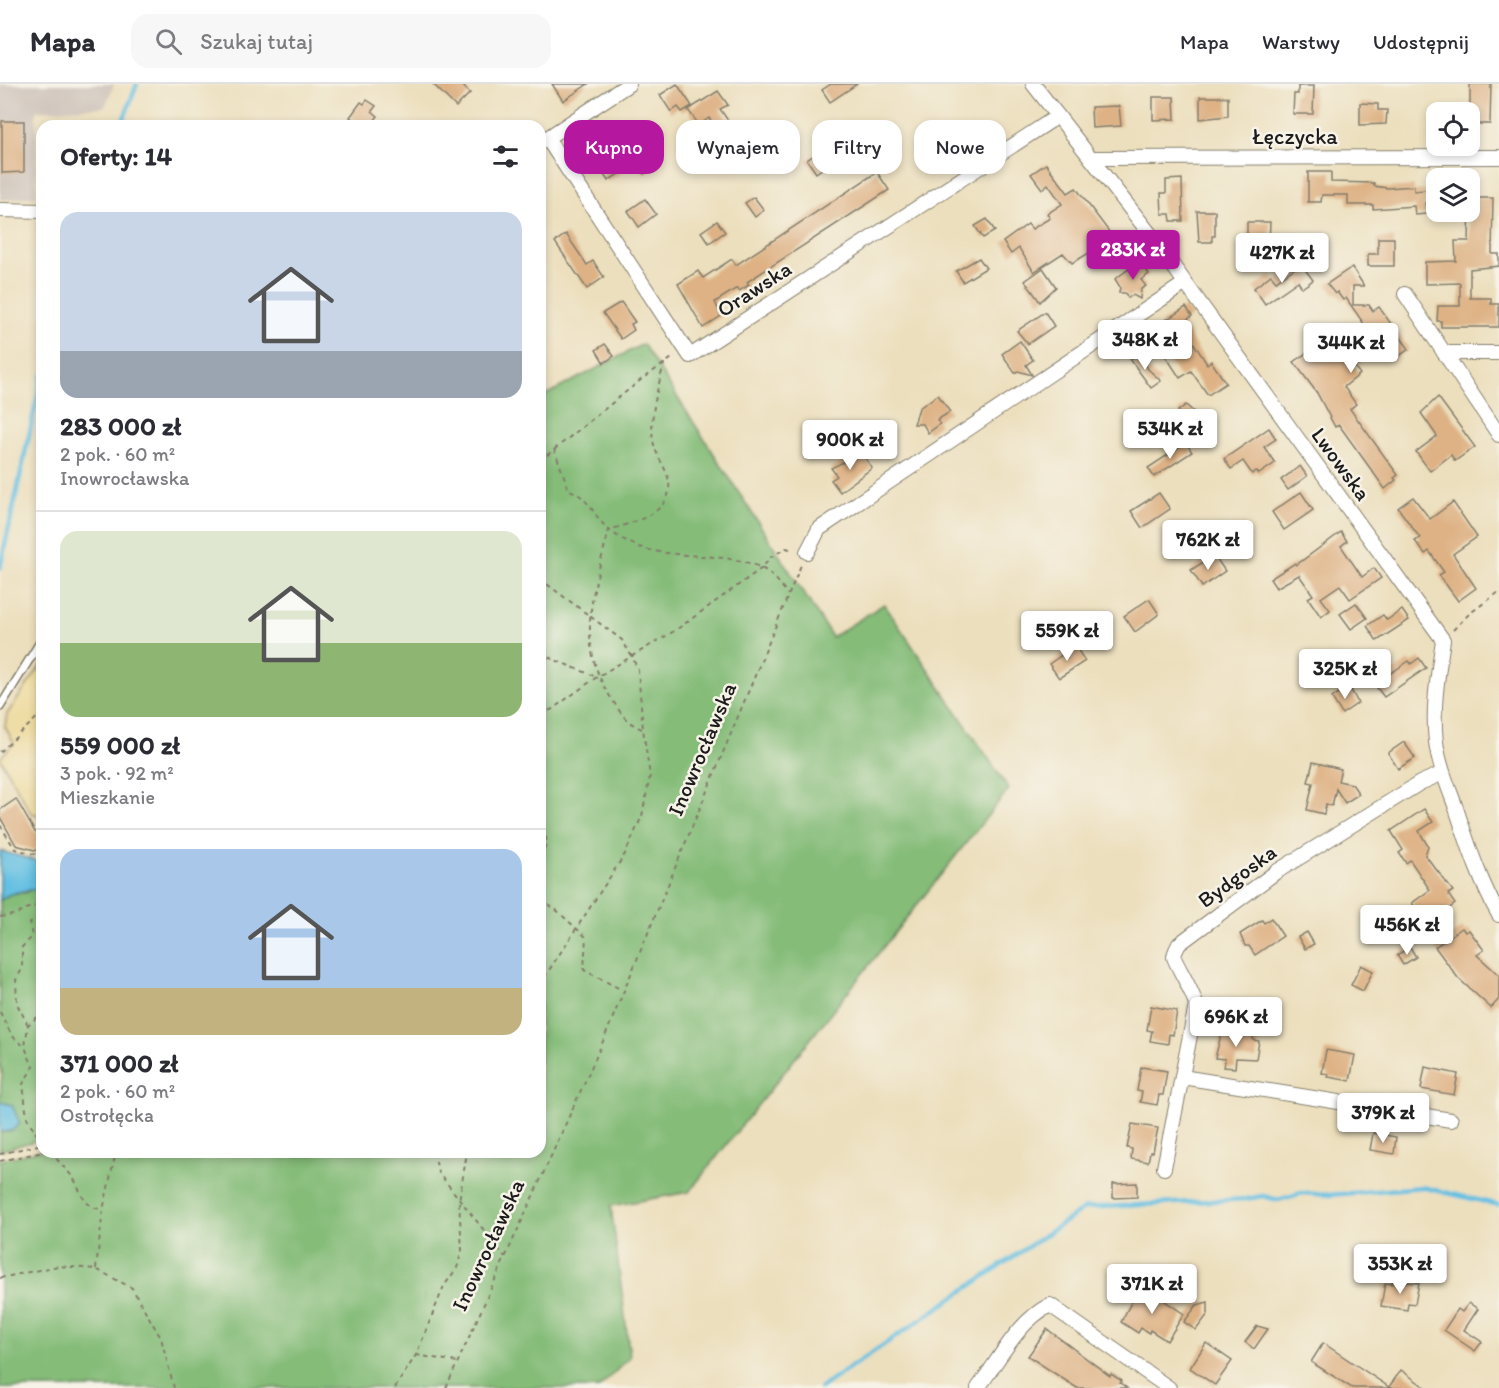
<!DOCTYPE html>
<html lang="pl">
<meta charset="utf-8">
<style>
body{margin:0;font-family:Itim,sans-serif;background:#f7f7f7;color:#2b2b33;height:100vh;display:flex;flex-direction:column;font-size:22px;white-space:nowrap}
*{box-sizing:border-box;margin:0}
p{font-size:20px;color:#7c7c81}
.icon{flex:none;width:33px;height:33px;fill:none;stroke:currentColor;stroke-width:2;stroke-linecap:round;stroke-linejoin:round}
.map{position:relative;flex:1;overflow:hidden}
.drawer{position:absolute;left:36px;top:36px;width:510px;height:1038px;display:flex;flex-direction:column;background:#fff;border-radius:18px;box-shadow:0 3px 9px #0003}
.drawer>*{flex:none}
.hud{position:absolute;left:564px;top:36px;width:570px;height:54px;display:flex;gap:12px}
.controls{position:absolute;left:1426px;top:18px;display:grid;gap:12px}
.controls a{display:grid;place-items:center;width:54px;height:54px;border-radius:12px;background:#fff;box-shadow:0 3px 9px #0003;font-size:30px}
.price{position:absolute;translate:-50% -51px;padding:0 14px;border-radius:6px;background:#fff;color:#222;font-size:20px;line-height:39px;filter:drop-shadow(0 2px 3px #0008)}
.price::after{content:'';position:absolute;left:50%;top:36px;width:18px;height:14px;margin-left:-9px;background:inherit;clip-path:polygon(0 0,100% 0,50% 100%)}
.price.on{background:#b5179e;color:#fff}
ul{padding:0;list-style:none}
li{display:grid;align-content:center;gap:12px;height:318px;padding:0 24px}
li+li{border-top:2px solid #e1e1e2}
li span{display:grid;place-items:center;height:186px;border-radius:18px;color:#555}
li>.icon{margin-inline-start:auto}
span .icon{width:108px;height:108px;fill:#fffc;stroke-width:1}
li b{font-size:26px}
h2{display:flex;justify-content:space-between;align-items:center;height:72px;padding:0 24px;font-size:26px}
.tag{padding:0 21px;border-radius:18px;background:#fff;box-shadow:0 3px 9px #0003;font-size:21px;line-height:54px}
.tag.on{background:#b5179e;color:#fff}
header{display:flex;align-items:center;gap:36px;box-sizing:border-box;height:84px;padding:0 30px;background:#fff;border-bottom:2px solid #e1e1e2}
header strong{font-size:28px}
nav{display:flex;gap:33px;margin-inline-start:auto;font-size:21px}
.search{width:420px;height:54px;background:#f7f7f7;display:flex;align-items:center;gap:15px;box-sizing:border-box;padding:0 21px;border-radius:18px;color:#7c7c81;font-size:22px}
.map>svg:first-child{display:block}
.industrial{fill:#cdc2b9}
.forest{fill:#84bc78;stroke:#506c4a;stroke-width:1.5}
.sand{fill:#eeda9e;stroke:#857b5d;stroke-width:1.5}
.water{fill:#65c0e2;stroke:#406e7f;stroke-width:1.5}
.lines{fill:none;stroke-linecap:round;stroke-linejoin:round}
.stream{stroke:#65c0e2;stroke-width:4.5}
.building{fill:#deb285}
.lane-casing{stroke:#847e6c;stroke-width:10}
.street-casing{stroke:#847e6c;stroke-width:16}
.path{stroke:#847e6c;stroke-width:2;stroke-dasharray:4.5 4.5;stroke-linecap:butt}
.lane{stroke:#fff;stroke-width:7}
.street{stroke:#fff;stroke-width:14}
.labels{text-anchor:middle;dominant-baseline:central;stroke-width:5;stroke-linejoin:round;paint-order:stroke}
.street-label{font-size:22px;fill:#1c1c1c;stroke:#f7f3e8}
</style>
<header>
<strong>Mapa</strong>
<div class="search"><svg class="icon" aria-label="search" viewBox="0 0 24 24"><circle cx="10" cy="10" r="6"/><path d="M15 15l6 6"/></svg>Szukaj tutaj</div>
<nav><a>Mapa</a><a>Warstwy</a><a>Udostępnij</a></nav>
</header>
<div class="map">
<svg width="1499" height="1304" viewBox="0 0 1499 1304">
<rect width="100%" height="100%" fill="#f7f3e8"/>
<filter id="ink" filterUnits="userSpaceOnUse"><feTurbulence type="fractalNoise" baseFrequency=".0167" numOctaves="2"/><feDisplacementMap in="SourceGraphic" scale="12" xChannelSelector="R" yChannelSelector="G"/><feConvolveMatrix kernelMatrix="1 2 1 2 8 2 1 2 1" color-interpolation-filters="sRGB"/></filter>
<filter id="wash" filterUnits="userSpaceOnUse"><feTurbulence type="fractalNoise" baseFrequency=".008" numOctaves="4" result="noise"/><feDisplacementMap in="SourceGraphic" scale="24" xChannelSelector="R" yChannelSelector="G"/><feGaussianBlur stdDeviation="1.35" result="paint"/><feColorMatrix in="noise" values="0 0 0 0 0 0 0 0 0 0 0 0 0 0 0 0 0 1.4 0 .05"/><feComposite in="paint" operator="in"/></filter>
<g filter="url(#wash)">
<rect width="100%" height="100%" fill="#ecdfbd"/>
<path class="industrial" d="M0 0H114L105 23 36 27V112L0 116Z"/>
<g class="forest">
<path d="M643 260 832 553 884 520 1009 705 689 1108 611 1122 630 1273 599 1304H0V1076L42 1066 540 1068V314Z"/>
<path d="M32 805 42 806V992L40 1014 42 1018V1055L0 1067V1048L11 1047 12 1021 0 1018 2 986 0 983V817C6 809 17 808 26 809Z"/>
</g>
<path class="sand" d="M42 580V732L31 729 0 674 14 659 5 643 7 630Z"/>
<g class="water">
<path d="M0 767 42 778V806C33 805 6 808 0 817Z"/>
<path d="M0 1018 12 1021 20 1040 11 1047 0 1048Z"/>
</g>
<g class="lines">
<g class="stream">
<path d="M121 42 137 0"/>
<path d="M0 484 42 292"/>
<path d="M820 1304 1085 1124 1246 1115 1263 1112 1278 1116 1302 1109 1330 1111 1422 1103 1499 1121"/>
</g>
</g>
<g id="blocks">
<g class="building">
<path d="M433 0H461L470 9 456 23Z"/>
<path d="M552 0H588L563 17Z"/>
<path d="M677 0 692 22 682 28 678 23 671 28 660 11Z"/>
<path d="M831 0H857L830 18 822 6Z"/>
<path d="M1470 0H1491L1490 40H1470Z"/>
<path d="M1298 2H1314L1313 30H1293L1294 10H1298Z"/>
<path d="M718 7 728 21 720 25 745 61 733 69 709 34 699 41 688 26Z"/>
<path d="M1153 13H1174L1175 35 1153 36Z"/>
<path d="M1200 13H1228V32L1200 35Z"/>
<path d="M367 16 376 22 372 27 378 32 370 42H362L350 33 361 18 364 20Z"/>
<path d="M1360 19 1378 20V26H1387L1386 40 1360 41Z"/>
<path d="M1119 22 1121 42 1092 44 1091 23Z"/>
<path d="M2 37H24V88L2 89Z"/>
<path d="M857 53 865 64 844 79 839 73 816 89 807 76 832 59 838 67Z"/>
<path d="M615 64 628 84 608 97 595 77Z"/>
<path d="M656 69 662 78 644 90 638 81Z"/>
<path d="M1046 80 1068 109 1076 104 1119 161 1099 174 1094 166 1072 179 1063 169 1034 188 1019 164 1011 170 1003 158 1028 140 1032 145 1050 134 1047 130 1062 120 1048 100 1042 105 1031 90Z"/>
<path d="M877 88 889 106 747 198 749 201 739 207 737 204 715 218 721 232 703 244 678 200 698 187 703 194 732 175 736 181Z"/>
<path d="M1308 88H1331V98L1374 99V102L1387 104 1414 102V107L1437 105V119H1425L1426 130 1415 131 1414 122 1373 125V121H1348V111H1322L1321 118H1308Z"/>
<path d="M1182 95 1183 137H1171L1170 130H1162L1161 109H1166V96Z"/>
<path d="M754 113 764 126 755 133 745 119Z"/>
<path d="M1470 114H1493L1492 170H1499V182L1470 185V214H1491V220H1499V243H1441V237H1437L1438 222H1460V199L1425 200V178L1456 177 1455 157H1469Z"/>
<path d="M645 115 656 130 639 143 628 127Z"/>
<path d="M1197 127H1215V152H1212V158H1199Z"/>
<path d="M987 135 995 147 983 154 975 142Z"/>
<path d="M717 137 725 148 709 159 701 148Z"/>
<path d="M1247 138H1270L1269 160H1247Z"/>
<path d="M566 150 587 181 593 177 604 193 587 205 555 158Z"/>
<path d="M1378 154H1394V182H1368V170H1378Z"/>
<path d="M979 174 986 184 963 198 956 187Z"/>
<path d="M1140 177 1149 190 1141 196 1146 202 1141 205 1140 215 1133 211 1128 214 1125 209H1119L1120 203 1115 195Z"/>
<path d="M1301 180 1313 196 1302 204 1298 197 1265 220 1254 204 1271 191 1276 197Z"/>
<path d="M1352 183 1364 202H1353V221H1369L1373 227 1379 223 1409 265 1392 277 1381 262 1354 282 1360 290 1344 303 1356 320 1350 325 1398 391 1394 394 1396 396 1385 405 1339 341 1335 343 1317 309 1294 278 1316 262 1313 258 1328 246 1346 272 1373 253 1346 214 1343 216 1337 208 1335 210 1327 200Z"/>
<path d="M1043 184 1056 203 1040 218 1025 197Z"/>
<path d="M621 218 635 238 631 240 634 246 621 255 603 229Z"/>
<path d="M1186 223 1192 232 1182 239 1191 255 1207 280 1211 277 1226 299 1208 311 1191 287 1180 294 1165 271 1168 269 1163 261 1172 255 1161 239Z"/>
<path d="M1045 228 1054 242 1028 260 1017 247Z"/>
<path d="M1020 257 1033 276 1026 281 1032 291 1018 287 1015 289 1002 270Z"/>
<path d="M605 260 614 272 604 279 596 266Z"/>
<path d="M1140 270 1148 285 1161 297 1151 304 1130 275Z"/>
<path d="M938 311 950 328 937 336 940 340 928 349 923 340H914L919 324Z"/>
<path d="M1438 313 1475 363 1455 377 1451 371 1430 387 1416 368 1437 352 1421 329Z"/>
<path d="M1186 321 1207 340 1190 352 1183 343 1187 341 1178 327Z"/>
<path d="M1269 344 1276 355 1264 363 1275 379 1259 390 1256 387 1252 390 1243 377 1231 385 1224 375Z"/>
<path d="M1186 359 1192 368 1154 393 1148 384Z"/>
<path d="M862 369 872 384 840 408 831 396 837 392 831 384Z"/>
<path d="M1300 382 1307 392 1288 406 1281 396Z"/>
<path d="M1301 408 1313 426 1284 446 1272 428Z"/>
<path d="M1159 409 1170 425 1142 444 1131 427Z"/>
<path d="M1413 413 1430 435 1453 418 1477 453 1453 470 1476 504 1458 517 1439 491 1444 488 1429 467 1425 470 1415 457 1420 454 1398 424Z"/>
<path d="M1341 448 1347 457 1341 462 1362 493 1374 484 1381 494 1350 515 1340 501 1321 514 1330 526 1321 533 1308 514 1313 511 1299 491 1276 504 1270 495 1295 479 1296 481Z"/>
<path d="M1214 471 1225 487 1202 503 1191 486Z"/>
<path d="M1149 515 1159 530 1135 548 1124 532Z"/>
<path d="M1356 519 1367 534 1351 545 1340 530Z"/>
<path d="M1402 526 1409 536 1377 557 1367 542 1383 531 1387 536Z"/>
<path d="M1075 562 1085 577 1059 594 1049 580Z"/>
<path d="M1419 574 1426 584 1384 613 1377 604 1384 599 1382 595 1409 577 1411 580Z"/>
<path d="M1346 604H1350L1358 619 1342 630 1332 614Z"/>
<path d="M1404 658 1415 674 1398 685 1388 669Z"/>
<path d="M1313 678 1341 685 1338 697 1352 700 1359 710 1345 719 1336 705 1332 722 1326 720 1324 730 1307 726 1313 699 1308 698Z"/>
<path d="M16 715 35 748 42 750V768L16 761 0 733V726Z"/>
<path d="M1424 725 1433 738 1419 747 1428 762 1425 771 1453 807 1448 810 1455 820 1436 834 1432 828 1422 834 1412 819 1430 806 1410 776 1406 779 1399 769 1403 766 1391 747Z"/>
<path d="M1271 834 1283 852 1255 871 1249 862H1245L1240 850 1262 836 1264 839Z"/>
<path d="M1462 844 1465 848 1469 846 1484 866 1477 871 1499 891V915L1491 924 1458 894 1435 863Z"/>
<path d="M1307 848 1314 860 1305 865 1298 853Z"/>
<path d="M1410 863 1416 873 1403 881 1397 871Z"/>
<path d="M1361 881 1373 887 1363 907 1351 901Z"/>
<path d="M1151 922 1177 927 1173 951 1169 950 1168 960 1150 957 1152 947 1147 946Z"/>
<path d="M1222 947 1253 952V956L1259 957 1256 975 1236 974 1235 984 1223 983 1225 975 1215 974Z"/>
<path d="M1326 966 1355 971 1350 997 1328 993 1329 990 1322 989Z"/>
<path d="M1141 983 1167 987 1163 1011H1159L1157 1021 1140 1018 1142 1008 1137 1007Z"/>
<path d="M1425 983 1458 990 1454 1011 1421 1005Z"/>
<path d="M1132 1040 1158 1044 1153 1068H1150L1148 1078 1131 1075 1132 1065 1127 1064Z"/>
<path d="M1373 1049 1396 1053 1394 1070 1370 1066Z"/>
<path d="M1137 1099V1113L1113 1114V1100Z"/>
<path d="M1392 1197 1419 1199 1415 1220 1408 1219 1407 1226 1381 1222 1385 1199 1392 1200Z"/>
<path d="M1144 1203 1184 1230 1167 1257 1150 1246 1149 1249 1141 1244 1138 1249 1121 1238 1135 1211 1137 1213Z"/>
<path d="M1208 1218V1230L1196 1246 1184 1238 1197 1221Z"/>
<path d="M1469 1219 1478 1225 1464 1246 1482 1258 1475 1267 1444 1246 1458 1225 1462 1228Z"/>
<path d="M1257 1242 1268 1245 1254 1265 1245 1258Z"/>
<path d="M1047 1245 1110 1292 1111 1290 1122 1297 1120 1299 1127 1304H1077L1028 1272Z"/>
<path d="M1206 1259 1232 1277 1215 1301 1190 1284Z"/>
<path d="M1323 1259 1389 1303 1401 1286 1426 1304H1352L1311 1278Z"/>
</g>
</g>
</g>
<g filter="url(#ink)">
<use href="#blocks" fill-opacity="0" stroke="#847e6c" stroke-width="1.5"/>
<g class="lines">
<defs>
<path id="lane" d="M0 623 42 555"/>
<g id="street">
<path d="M1033 0 1150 150 1443 556C1438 590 1432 624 1436 658 1439 681 1448 702 1456 724 1468 760 1480 798 1499 831"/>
<path d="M547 54 690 272 1058 32"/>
<path d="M541 58 629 0"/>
<path d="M1091 74 1499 73"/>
<path d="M0 126 42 127"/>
<path d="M1405 210 1499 351"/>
<path d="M1444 269H1499"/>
<path d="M807 468 819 445 1184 200"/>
<path d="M1182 993 1451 1036"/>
<path d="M1164 1084 1196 921C1193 907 1175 879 1174 873 1174 869 1177 864 1179 860L1276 788 1420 699 1443 689"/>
<path d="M978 1304C999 1276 1018 1237 1050 1221L1169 1304"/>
</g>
</defs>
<use href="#lane" class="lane-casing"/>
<use href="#street" class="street-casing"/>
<g class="path">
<path d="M554 365 569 406C587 411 594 432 607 444 615 452 630 459 639 463 676 476 732 467 763 485 774 491 781 501 788 511"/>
<path d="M540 377 642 295 675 272"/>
<path d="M540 495 622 556 632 573 638 586 643 645 650 692 642 732 625 770 540 900"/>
<path d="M1453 546 1469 530 1499 508"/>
<path d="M540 570 597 593"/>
<path d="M540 628 551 626 597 593 676 546 762 484 771 473 786 464 794 466"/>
<path d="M642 645C625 638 621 629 611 614 574 558 594 505 609 446 630 439 673 430 669 399 668 386 657 374 654 361 648 334 658 305 664 279"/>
<path d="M0 668 42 629"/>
<path d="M540 726 547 759C535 780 551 811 540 834"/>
<path d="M0 741 15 765 42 772"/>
<path d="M540 817 554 824 586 853 584 886 622 906"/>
<path d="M0 833 17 830 32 822 42 824"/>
<path d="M42 908 41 930 28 941 25 963 33 983 23 1000 27 1034 42 1059"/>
<path d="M0 928 12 952 25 963"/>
<path d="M28 941 17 920 16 896 22 885V863L32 853 30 839 42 832"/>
<path d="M50 1068C58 1077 69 1087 75 1097 83 1113 84 1122 103 1126"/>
<path d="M434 1068 438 1088 505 1173"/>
<path d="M0 1070 42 1060"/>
<path d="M0 1077 43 1068"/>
<path d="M96 1185 103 1126 116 1068"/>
<path d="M0 1194 58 1182 96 1185 132 1204 161 1254 174 1304"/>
<path d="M416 1271 457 1278"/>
<path d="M395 1304 416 1271 444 1202 457 1184 462 1166 459 1117 467 1068"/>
<path d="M446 1304 601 962 801 481"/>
</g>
<use href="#lane" class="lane"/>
<use href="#street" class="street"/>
</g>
</g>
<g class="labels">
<g class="street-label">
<text x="1295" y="52">Łęczycka</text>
<text transform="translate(754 205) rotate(-33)">Orawska</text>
<text transform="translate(1341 380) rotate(54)">Lwowska</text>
<text transform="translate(702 665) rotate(-67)">Inowrocławska</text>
<text transform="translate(1237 792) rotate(-36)">Bydgoska</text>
<text transform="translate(488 1161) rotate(-65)">Inowrocławska</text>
</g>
</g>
</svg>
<div class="controls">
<a><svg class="icon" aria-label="locate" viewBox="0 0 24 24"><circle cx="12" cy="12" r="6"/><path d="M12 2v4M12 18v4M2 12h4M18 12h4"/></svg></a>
<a><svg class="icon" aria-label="layers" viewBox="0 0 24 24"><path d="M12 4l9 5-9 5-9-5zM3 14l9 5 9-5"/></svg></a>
</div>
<b class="price on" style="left:1133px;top:197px">283K zł</b>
<b class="price" style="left:1282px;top:200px">427K zł</b>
<b class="price" style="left:1145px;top:287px">348K zł</b>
<b class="price" style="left:1351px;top:290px">344K zł</b>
<b class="price" style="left:1170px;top:376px">534K zł</b>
<b class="price" style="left:850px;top:387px">900K zł</b>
<b class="price" style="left:1208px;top:487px">762K zł</b>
<b class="price" style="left:1067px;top:578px">559K zł</b>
<b class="price" style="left:1345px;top:616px">325K zł</b>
<b class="price" style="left:1407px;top:872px">456K zł</b>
<b class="price" style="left:1236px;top:964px">696K zł</b>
<b class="price" style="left:1383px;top:1060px">379K zł</b>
<b class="price" style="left:1400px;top:1211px">353K zł</b>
<b class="price" style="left:1152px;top:1231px">371K zł</b>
<div class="hud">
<a class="tag on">Kupno</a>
<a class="tag">Wynajem</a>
<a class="tag">Filtry</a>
<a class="tag">Nowe</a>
</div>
<section class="drawer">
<h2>Oferty: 14<svg class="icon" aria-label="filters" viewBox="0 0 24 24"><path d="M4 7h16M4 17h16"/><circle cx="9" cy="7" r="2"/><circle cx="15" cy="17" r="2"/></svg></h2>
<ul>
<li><span style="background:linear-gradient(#c9d6e8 75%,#9aa5b1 0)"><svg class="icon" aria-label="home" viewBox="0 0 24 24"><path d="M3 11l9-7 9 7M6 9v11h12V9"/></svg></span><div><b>283 000 zł</b><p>2 pok. · 60 m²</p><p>Inowrocławska</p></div></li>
<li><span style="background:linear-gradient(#dfe7d0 60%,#8fb573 0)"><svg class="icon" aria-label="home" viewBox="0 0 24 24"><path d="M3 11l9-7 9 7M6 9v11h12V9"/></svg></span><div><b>559 000 zł</b><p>3 pok. · 92 m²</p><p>Mieszkanie</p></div></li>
<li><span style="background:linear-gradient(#a9c7e8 75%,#c2b280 0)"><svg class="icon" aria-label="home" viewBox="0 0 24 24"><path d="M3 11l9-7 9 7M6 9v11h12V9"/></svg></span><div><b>371 000 zł</b><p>2 pok. · 60 m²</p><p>Ostrołęcka</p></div></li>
</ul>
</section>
</div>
